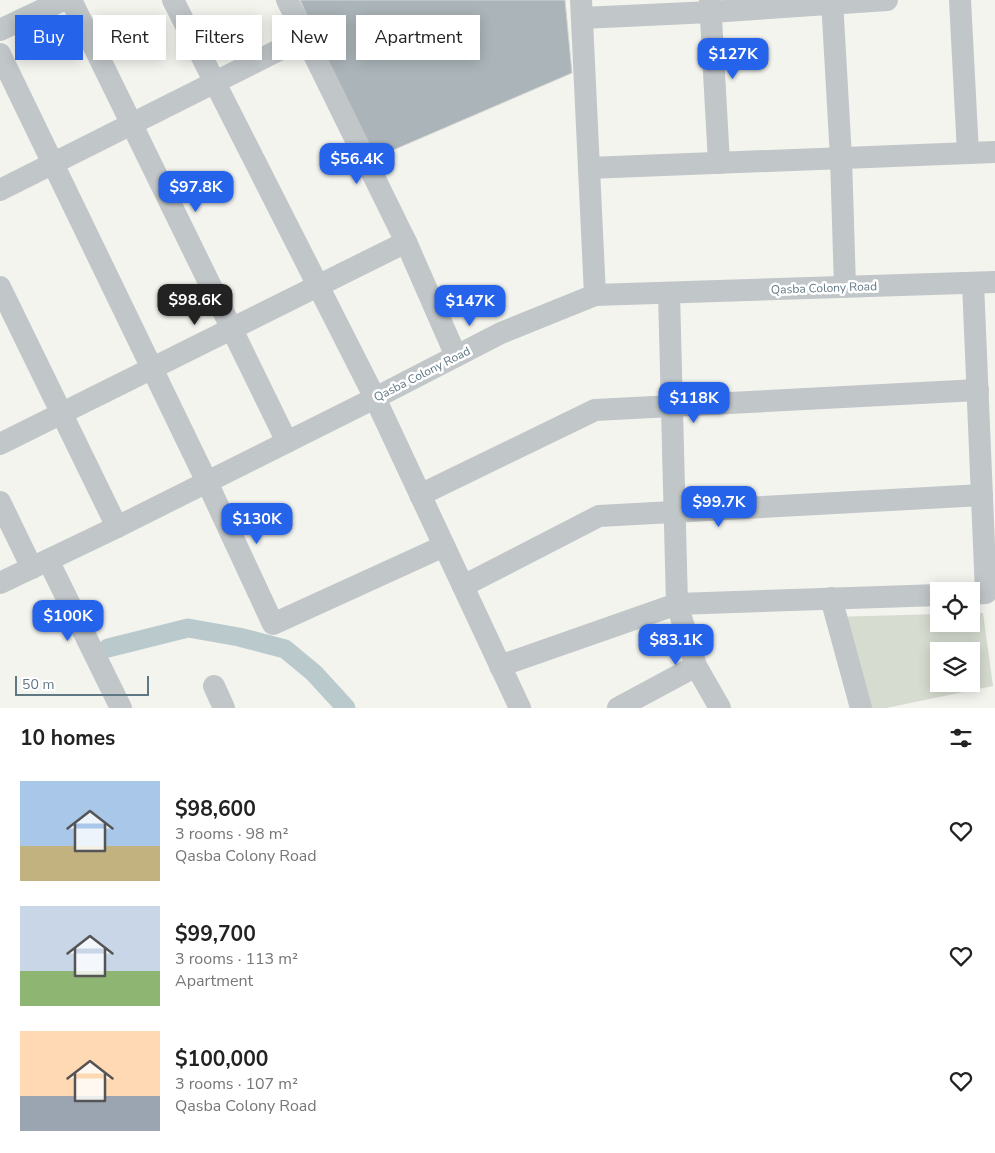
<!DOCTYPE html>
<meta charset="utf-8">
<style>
body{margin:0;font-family:"Nunito Sans",sans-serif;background:#f2f2f2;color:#222;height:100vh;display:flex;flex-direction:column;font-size:19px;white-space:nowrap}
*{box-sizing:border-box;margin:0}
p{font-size:16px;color:#767676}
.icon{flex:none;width:28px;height:28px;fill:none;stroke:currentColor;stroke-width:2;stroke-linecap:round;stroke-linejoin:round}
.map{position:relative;height:708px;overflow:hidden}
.side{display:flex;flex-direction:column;background:#fff;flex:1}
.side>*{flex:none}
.top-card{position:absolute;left:15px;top:15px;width:500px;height:45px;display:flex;gap:10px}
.buttons{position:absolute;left:930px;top:582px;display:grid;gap:10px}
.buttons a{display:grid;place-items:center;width:50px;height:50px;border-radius:0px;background:#fff;box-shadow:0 2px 12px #0003;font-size:25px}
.scale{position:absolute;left:15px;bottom:12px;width:134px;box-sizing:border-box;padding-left:5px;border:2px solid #607784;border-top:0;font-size:14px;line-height:18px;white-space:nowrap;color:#607784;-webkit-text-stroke:4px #fff;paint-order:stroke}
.price{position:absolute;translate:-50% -42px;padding:0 11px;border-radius:10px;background:#2563eb;color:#fff;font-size:16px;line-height:32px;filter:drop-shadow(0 1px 2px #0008)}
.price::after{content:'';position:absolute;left:50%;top:30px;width:15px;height:11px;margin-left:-8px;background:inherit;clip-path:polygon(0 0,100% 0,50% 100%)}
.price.current{background:#222;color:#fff}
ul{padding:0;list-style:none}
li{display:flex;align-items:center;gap:15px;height:125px;padding:0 20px}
li span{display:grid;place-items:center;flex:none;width:140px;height:100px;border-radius:0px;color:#555}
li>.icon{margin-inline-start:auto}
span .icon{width:60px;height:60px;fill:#fffc;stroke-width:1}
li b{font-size:21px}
h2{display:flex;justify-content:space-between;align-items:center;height:60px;padding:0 20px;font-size:21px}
.tag{padding:0 18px;border-radius:0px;background:#fff;box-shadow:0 2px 12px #0003;font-size:18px;line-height:45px}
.tag.current{background:#2563eb;color:#fff}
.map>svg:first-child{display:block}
.green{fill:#d6dcd0;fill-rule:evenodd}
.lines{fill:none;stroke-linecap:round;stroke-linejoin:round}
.canal{stroke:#b9c9cc;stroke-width:19}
.building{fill:#abb5b9;stroke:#d5d5d2}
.minor{stroke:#c1c6c9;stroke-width:22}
.labels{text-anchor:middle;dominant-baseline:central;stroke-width:5;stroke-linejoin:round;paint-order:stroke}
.street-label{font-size:12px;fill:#607784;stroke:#fff}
</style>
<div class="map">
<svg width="995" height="708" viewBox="0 0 995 708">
<rect width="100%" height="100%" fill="#f4f4ef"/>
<path class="green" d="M971 613H983L993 686 886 708H860L831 617 939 614V624H971ZM939 651H971V684H939Z"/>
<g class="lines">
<path class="canal" d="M108 648 188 628 239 637 285 649 314 673 346 708"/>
</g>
<path class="building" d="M300 0H565L572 73 370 160Z"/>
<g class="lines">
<g class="minor">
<path d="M71 0 287 442"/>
<path d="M173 0 375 398 520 708"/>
<path d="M287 0 406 242 456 356"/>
<path d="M581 0 595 295"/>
<path d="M710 0 719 163"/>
<path d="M832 0 841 158 845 287"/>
<path d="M960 0 968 153"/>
<path d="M582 18 711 12 887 0"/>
<path d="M0 30 63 0"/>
<path d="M0 54 207 482 273 624 444 546"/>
<path d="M589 168 995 152"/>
<path d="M0 190 305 37"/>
<path d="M0 287 117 527"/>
<path d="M669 293 677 604 696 666 720 708"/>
<path d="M0 444 406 242"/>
<path d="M420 495 595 410 978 390"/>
<path d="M0 502 32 568"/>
<path d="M48 560 121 708"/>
<path d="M0 583 117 527 375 398 501 333 595 295 995 282"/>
<path d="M463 586 599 516 982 495"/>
<path d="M971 594 986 593 973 283"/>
<path d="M831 598 861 708"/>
<path d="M500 666 677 604 939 595"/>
<path d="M214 686 224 708"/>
<path d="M618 708 696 666"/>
</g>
</g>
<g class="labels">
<g class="street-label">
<text transform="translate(824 288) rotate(-2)">Qasba Colony Road</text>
<text transform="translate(422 374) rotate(-27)">Qasba Colony Road</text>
</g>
</g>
</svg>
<div class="buttons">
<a><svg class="icon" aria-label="locate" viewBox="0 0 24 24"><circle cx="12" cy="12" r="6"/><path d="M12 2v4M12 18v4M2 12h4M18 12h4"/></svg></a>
<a><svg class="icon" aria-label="layers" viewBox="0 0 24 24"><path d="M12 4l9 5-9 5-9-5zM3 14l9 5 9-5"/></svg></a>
</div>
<div class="scale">50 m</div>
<b class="price" style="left:733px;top:80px">$127K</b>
<b class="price" style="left:357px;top:185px">$56.4K</b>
<b class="price" style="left:196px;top:213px">$97.8K</b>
<b class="price current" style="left:195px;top:326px">$98.6K</b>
<b class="price" style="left:470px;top:327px">$147K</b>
<b class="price" style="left:694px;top:424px">$118K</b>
<b class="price" style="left:719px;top:528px">$99.7K</b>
<b class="price" style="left:257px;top:545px">$130K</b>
<b class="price" style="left:68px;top:642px">$100K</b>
<b class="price" style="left:676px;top:666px">$83.1K</b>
<div class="top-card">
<a class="tag current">Buy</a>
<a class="tag">Rent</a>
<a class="tag">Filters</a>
<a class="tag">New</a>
<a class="tag">Apartment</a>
</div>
</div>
<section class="side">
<h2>10 homes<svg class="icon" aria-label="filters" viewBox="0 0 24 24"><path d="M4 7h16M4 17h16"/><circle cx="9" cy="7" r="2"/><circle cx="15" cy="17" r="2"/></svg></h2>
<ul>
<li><span style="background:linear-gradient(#a9c7e8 65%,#c2b280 0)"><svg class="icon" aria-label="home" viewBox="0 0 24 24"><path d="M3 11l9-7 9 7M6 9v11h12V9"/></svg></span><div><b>$98,600</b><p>3 rooms · 98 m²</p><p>Qasba Colony Road</p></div><svg class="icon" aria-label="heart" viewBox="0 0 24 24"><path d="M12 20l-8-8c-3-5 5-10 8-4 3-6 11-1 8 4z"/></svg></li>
<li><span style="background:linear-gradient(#c9d6e8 65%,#8fb573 0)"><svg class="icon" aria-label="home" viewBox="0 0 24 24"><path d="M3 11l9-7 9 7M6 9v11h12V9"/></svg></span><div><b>$99,700</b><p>3 rooms · 113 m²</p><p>Apartment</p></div><svg class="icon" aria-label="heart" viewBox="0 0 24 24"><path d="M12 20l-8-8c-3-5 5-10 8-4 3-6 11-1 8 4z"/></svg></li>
<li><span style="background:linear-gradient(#ffd9b3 65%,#9aa5b1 0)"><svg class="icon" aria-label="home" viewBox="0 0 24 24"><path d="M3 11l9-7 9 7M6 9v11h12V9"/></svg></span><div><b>$100,000</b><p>3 rooms · 107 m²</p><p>Qasba Colony Road</p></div><svg class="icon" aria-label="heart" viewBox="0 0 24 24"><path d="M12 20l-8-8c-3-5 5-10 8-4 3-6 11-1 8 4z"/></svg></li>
</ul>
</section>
